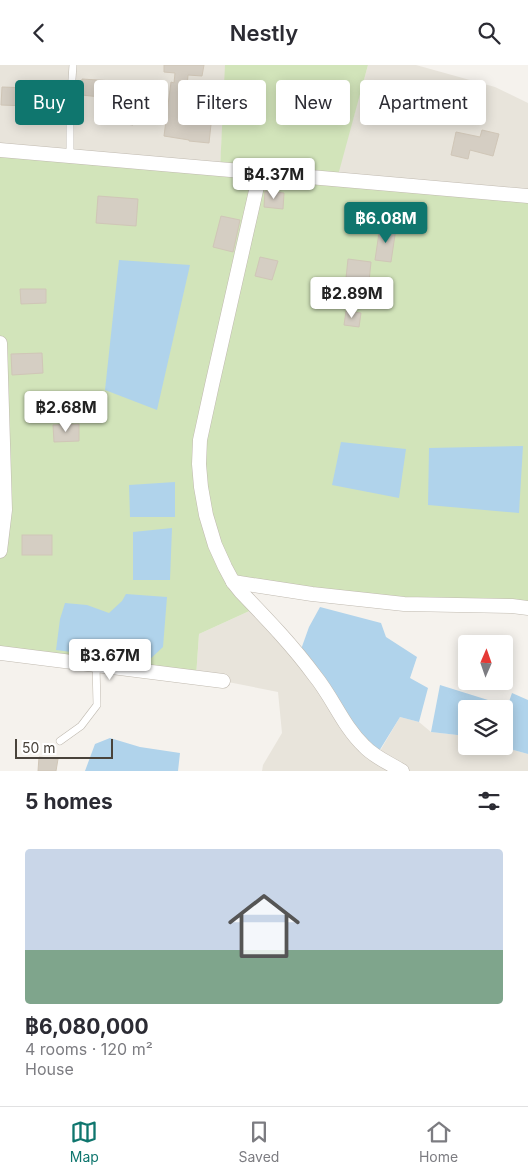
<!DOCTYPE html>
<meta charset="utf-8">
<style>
body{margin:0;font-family:Inter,sans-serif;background:#f7f7f7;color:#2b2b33;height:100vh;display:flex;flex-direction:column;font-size:19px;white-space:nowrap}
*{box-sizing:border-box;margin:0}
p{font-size:16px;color:#7c7c81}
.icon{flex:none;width:28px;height:28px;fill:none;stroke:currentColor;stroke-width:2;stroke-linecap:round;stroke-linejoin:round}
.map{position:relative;height:706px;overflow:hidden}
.details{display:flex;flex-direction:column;background:#fff;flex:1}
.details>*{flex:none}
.banner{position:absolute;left:15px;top:15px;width:499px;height:45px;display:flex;gap:10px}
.needle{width:32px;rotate:2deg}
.controls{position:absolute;left:458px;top:570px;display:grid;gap:10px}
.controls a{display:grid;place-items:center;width:55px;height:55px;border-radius:5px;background:#fff;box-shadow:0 2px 12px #0003;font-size:25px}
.scale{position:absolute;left:15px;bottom:12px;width:98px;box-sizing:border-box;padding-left:5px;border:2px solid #49433b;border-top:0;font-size:14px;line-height:18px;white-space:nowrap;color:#49433b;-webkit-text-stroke:4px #fff;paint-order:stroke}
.price{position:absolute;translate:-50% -42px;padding:0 11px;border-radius:5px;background:#fff;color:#222;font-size:16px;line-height:32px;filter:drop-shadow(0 1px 2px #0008)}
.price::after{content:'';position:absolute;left:50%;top:30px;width:15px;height:11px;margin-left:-8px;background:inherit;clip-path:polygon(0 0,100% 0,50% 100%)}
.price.current{background:#0f766e;color:#fff}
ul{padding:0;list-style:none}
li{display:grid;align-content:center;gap:10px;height:265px;padding:0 25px}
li+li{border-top:1px solid #e1e1e2}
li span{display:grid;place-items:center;height:155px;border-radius:5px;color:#555}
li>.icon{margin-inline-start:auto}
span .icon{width:90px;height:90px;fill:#fffc;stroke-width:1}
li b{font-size:21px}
h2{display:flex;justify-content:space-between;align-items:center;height:60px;padding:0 25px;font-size:21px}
.pill{padding:0 18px;border-radius:5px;background:#fff;box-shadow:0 2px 12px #0003;font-size:18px;line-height:45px}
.pill.current{background:#0f766e;color:#fff}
header{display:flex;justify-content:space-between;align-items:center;height:65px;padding:0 25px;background:#fff;font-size:22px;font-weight:600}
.dock{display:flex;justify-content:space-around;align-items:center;height:70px;border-top:1px solid #e1e1e2;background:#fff;font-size:14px;color:#7c7c81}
.dock a{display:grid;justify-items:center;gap:2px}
.dock .current{color:#0f766e}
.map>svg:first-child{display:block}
.residential{fill:#e8e4db}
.green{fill:#d2e4ba}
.water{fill:#b0d3eb}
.building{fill:#d5cec3;stroke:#d0c6b7}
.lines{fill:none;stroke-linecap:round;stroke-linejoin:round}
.lane-casing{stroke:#c0bab0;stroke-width:8}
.street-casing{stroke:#c0bab0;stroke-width:15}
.lane{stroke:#fff;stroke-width:7}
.street{stroke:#fff;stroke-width:14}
</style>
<header><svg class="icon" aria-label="back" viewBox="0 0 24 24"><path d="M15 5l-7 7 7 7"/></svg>Nestly<svg class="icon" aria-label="search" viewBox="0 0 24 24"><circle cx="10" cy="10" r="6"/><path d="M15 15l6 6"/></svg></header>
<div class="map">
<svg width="528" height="706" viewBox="0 0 528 706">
<rect width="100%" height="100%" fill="#f5f2ed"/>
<g class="residential">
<path d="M0 0H226L220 104 0 85Z"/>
<path d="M368 0H416L495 22 528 38V131L336 114Z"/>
<path d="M256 543 377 691 400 652 419 657 431 667 466 671V681H499L528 689V706H262L263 700 282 668 278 627 223 616 196 612 199 569Z"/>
</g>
<path class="green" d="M225 0H368L337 114 528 131V543L404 539 234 517 256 543 199 569 196 612 0 588V85L220 104Z"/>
<g class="water">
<path d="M119 195 190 200 157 345 105 325Z"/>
<path d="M341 377 406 384 399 433 332 420Z"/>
<path d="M523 381 519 448 428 440 429 383Z"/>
<path d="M175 417V452H130L129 420Z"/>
<path d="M172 463 170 515H133V467Z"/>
<path d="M126 529 167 532 163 582 147 597 56 585 60 554 65 538 87 540 109 548 122 536Z"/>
<path d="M320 542 381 558 386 572 417 592 410 613 428 623 419 657 400 652 376 691 299 590 309 562Z"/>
<path d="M440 620 488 635 486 644H466V671L431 667Z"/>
<path d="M512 628 528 635V689L499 681H504V651Z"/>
<path d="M110 673 140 682 180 688 178 706H85L95 679Z"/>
</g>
<g class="building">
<path d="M164 0H204L202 11 188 10 185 45H186V47L212 50 209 78 189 76V75L164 71 171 17 174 18 175 8 164 7Z"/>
<path d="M82 14 113 16 111 33 81 30Z"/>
<path d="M376 21 395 25 390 51 371 47Z"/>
<path d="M2 22 29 23 28 41 1 40Z"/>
<path d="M116 35 136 37 133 60 114 57Z"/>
<path d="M482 65 499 69 493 91 470 85 468 94 451 90 456 67 480 72Z"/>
<path d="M265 126 284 128 283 144 264 142Z"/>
<path d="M98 131 138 134 136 161 96 158Z"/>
<path d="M221 151 240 155 233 187 213 182Z"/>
<path d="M380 161 396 163 391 197 375 195Z"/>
<path d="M260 192 278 196 272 215 255 211Z"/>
<path d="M348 194 371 197 368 226 345 223Z"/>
<path d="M20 224H46V238L21 239Z"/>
<path d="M346 246 361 248 359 262 344 260Z"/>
<path d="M42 288 43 308 12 310 11 289Z"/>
<path d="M79 359V376L54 377 53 360Z"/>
<rect x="22" y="470" width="30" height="20"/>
<path d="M39 692 58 694 56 706H38Z"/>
</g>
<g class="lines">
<defs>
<g id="lane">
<path d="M70 91V42L73 0"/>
<path d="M60 676 81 661 97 640 96 600"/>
</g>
<g id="street">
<path d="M0 85 528 131"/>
<path d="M260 108 212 320 200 375 199 399 201 422 206 450 215 480 225 502 233 517 241 527C267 554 293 581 315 611 333 633 343 661 364 681 374 692 389 698 402 706"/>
<path d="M0 278 5 445 0 486"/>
<path d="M233 517 312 529 404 539 512 541 528 543"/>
<path d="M0 588 223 616"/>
</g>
</defs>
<use href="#lane" class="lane-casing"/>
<use href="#street" class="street-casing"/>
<use href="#lane" class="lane"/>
<use href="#street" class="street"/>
</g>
</svg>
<div class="controls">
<a><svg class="needle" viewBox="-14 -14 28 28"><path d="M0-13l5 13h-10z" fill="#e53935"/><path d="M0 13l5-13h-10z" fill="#7c7c81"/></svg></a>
<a><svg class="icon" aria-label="layers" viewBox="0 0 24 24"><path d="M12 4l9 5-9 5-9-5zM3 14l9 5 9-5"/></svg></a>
</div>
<div class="scale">50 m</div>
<b class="price" style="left:274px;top:135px">฿4.37M</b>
<b class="price current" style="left:386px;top:179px">฿6.08M</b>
<b class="price" style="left:352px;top:254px">฿2.89M</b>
<b class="price" style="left:66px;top:368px">฿2.68M</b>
<b class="price" style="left:110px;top:616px">฿3.67M</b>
<div class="banner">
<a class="pill current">Buy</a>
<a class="pill">Rent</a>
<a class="pill">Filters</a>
<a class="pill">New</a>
<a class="pill">Apartment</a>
</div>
</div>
<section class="details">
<h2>5 homes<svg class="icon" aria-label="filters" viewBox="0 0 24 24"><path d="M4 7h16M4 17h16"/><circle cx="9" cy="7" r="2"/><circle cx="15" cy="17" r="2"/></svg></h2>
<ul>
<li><span style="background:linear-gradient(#c9d6e8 65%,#7fa58c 0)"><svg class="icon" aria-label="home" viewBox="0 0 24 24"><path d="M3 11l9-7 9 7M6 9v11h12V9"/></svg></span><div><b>฿6,080,000</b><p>4 rooms · 120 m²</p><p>House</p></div></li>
</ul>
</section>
<nav class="dock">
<a class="current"><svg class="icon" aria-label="map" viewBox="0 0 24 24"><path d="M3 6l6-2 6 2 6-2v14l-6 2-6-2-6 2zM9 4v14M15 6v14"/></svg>Map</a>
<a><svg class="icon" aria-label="saved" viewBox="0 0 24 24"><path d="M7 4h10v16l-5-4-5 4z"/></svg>Saved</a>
<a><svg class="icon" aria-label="home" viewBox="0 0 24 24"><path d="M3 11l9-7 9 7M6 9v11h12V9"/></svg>Home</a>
</nav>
